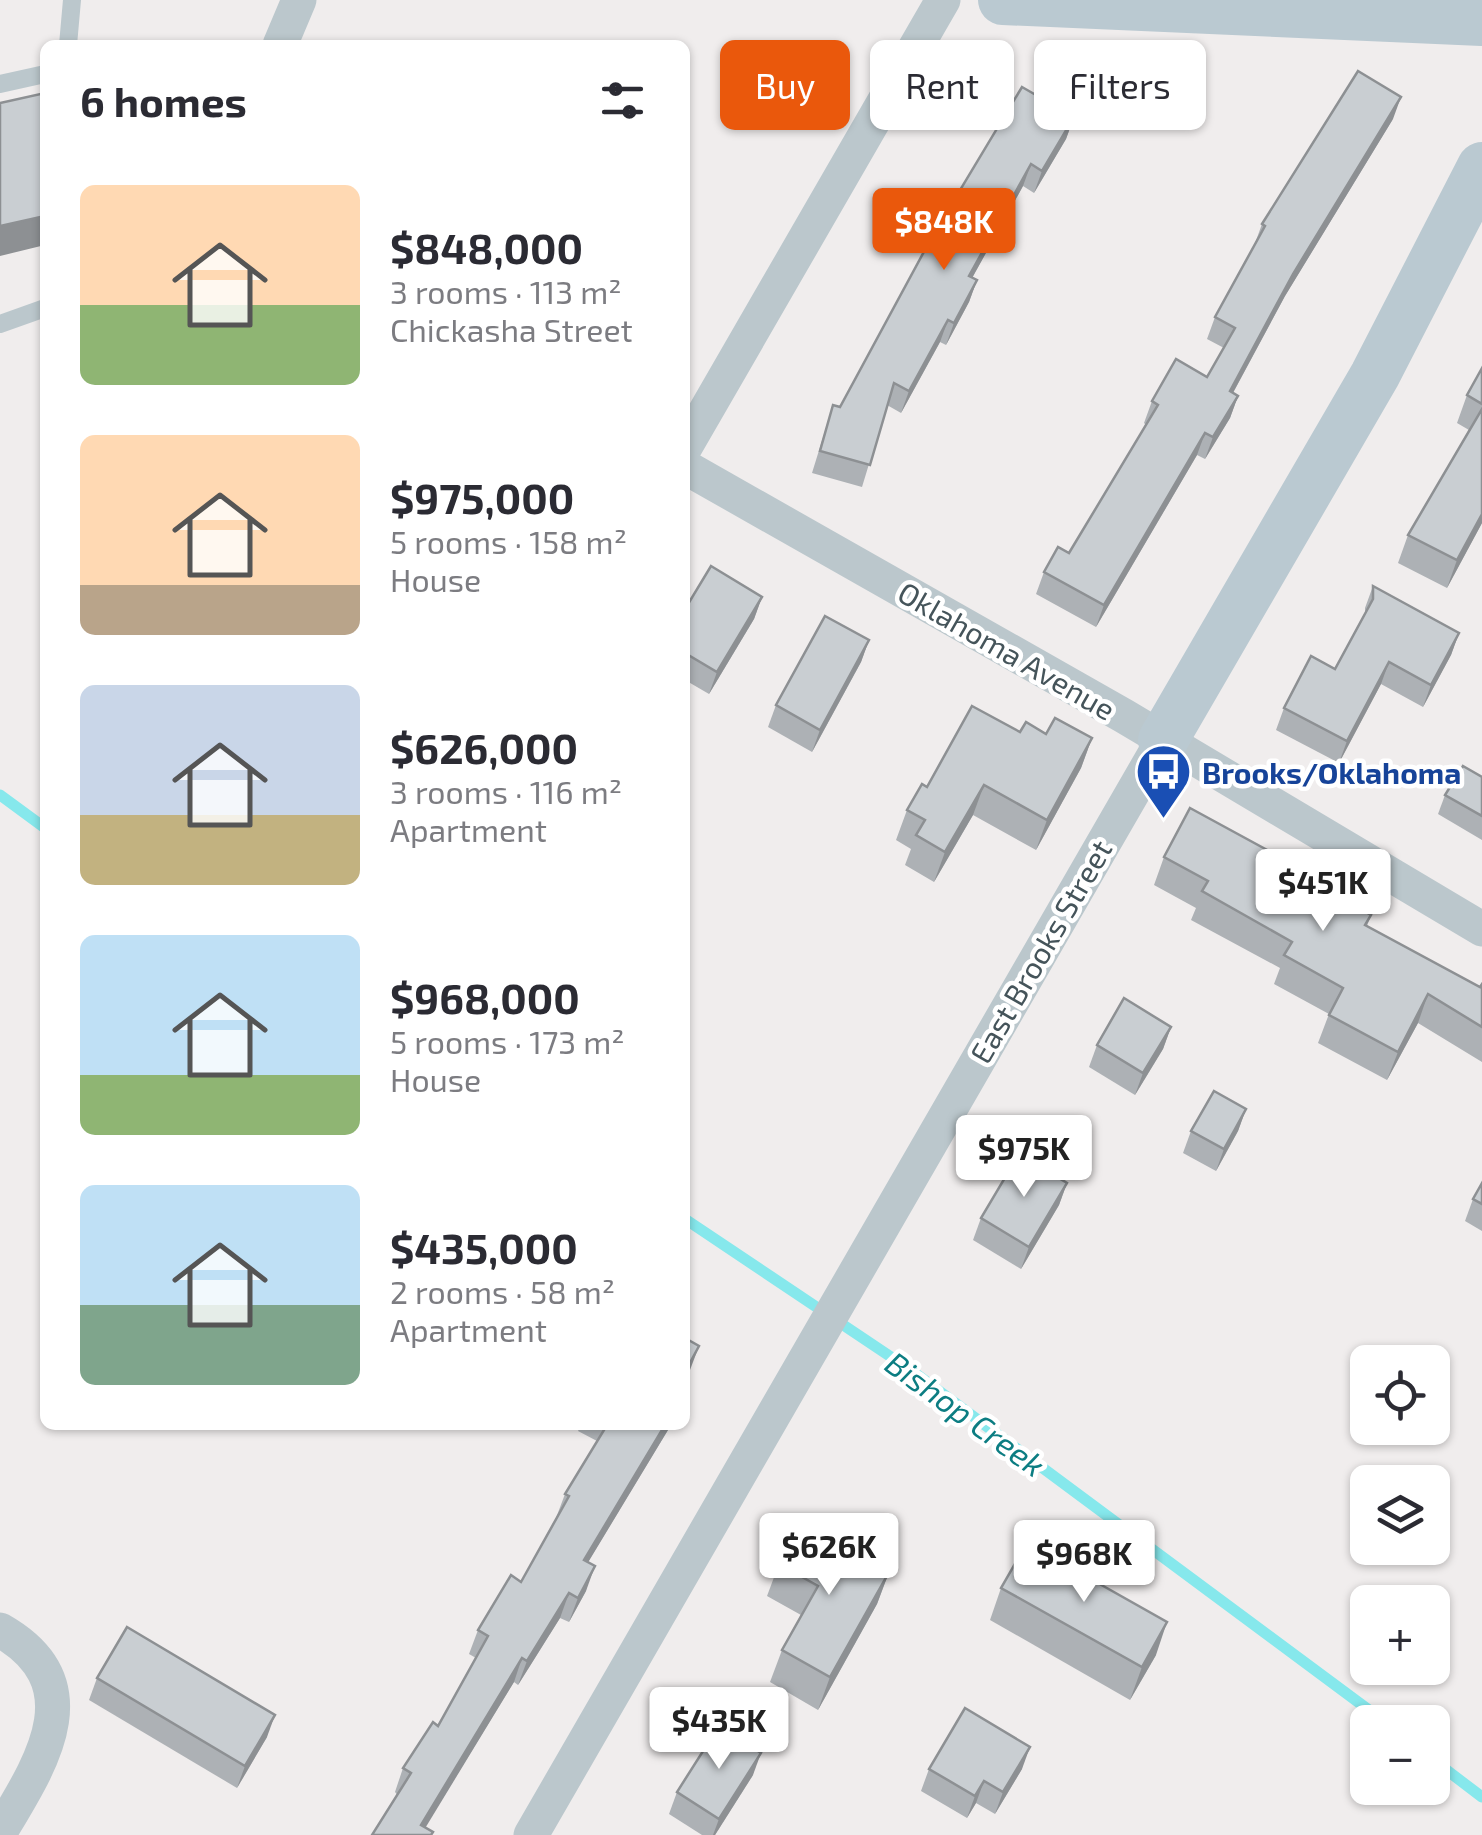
<!DOCTYPE html>
<meta charset="utf-8">
<style>
body{margin:0;font-family:"Exo 2",sans-serif;background:#f7f7f7;color:#2b2b33;height:100vh;display:flex;flex-direction:column;font-size:38px;white-space:nowrap}
*{box-sizing:border-box;margin:0}
p{font-size:32px;color:#7c7c81}
.icon{flex:none;width:55px;height:55px;fill:none;stroke:currentColor;stroke-width:2;stroke-linecap:round;stroke-linejoin:round}
.map{position:relative;flex:1;overflow:hidden}
.details{position:absolute;left:40px;top:40px;width:650px;height:1390px;display:flex;flex-direction:column;background:#fff;border-radius:15px;box-shadow:0 2px 8px #0004}
.details>*{flex:none}
.hud{position:absolute;left:720px;top:40px;width:610px;height:90px;display:flex;gap:20px}
.controls{position:absolute;left:1350px;top:1345px;display:grid;gap:20px}
.controls a{display:grid;place-items:center;width:100px;height:100px;border-radius:15px;background:#fff;box-shadow:0 2px 8px #0004;font-size:50px}
.price{position:absolute;translate:-50% -85px;padding:0 22px;border-radius:10px;background:#fff;color:#222;font-size:32px;line-height:65px;filter:drop-shadow(0 2px 5px #0008)}
.price::after{content:'';position:absolute;left:50%;top:60px;width:30px;height:22px;margin-left:-15px;background:inherit;clip-path:polygon(0 0,100% 0,50% 100%)}
.price.selected{background:#ea580c;color:#fff}
ul{padding:0;list-style:none}
li{display:flex;align-items:center;gap:30px;height:250px;padding:0 40px}
li span{display:grid;place-items:center;flex:none;width:280px;height:200px;border-radius:15px;color:#555}
li>.icon{margin-inline-start:auto}
span .icon{width:120px;height:120px;fill:#fffc;stroke-width:1}
li b{font-size:42px}
h2{display:flex;justify-content:space-between;align-items:center;height:120px;padding:0 40px;font-size:42px}
.chip{padding:0 35px;border-radius:15px;background:#fff;box-shadow:0 2px 8px #0004;font-size:35px;line-height:90px}
.chip.selected{background:#ea580c;color:#fff}
.map>svg:first-child{display:block}
.lines{fill:none;stroke-linecap:round;stroke-linejoin:round}
.stream{stroke:#86e8ec;stroke-width:11}
.lane{stroke:#bbc7cc;stroke-width:18}
.street{stroke:#bbc7cc;stroke-width:35}
.secondary{stroke:#bac9d1;stroke-width:50}
.wall{fill:#adb1b5}
.shaded-wall{fill:#8d9093}
.building{fill:#c9ced2;stroke:#8d9093;stroke-width:2.5}
.labels{text-anchor:middle;dominant-baseline:central;stroke-width:9;stroke-linejoin:round;paint-order:stroke}
.street-label{font-size:30px;fill:#45545a;stroke:#fff}
.transit-label{font-size:30px;font-weight:bold;fill:#164399;stroke:#fff;text-anchor:start}
.water-label{font-size:32px;font-style:italic;fill:#0c7d82;stroke:#fff}
</style>
<div class="map">
<svg width="1482" height="1835" viewBox="0 0 1482 1835">
<rect width="100%" height="100%" fill="#f0eded"/>
<g class="lines">
<g class="stream">
<path d="M0 795 45 828"/>
<path d="M685 1219 912 1371 1385 1722"/>
<path d="M1432 1759 1482 1797"/>
</g>
<g class="lane">
<path d="M68 45 72 0"/>
<path d="M0 84 45 74"/>
<path d="M0 324 45 308"/>
</g>
<g class="street">
<path d="M280 45 299 0"/>
<path d="M685 447 943 0"/>
<path d="M685 467 1124 716 1482 929"/>
<path d="M0 1630C95 1684 40 1765 0 1832"/>
<path d="M531 1835 1163 740"/>
</g>
<g class="secondary">
<path d="M1003 0 1482 21"/>
<path d="M1163 740 1375 375 1482 167"/>
</g>
</g>
<g class="wall">
<path d="M1074 117 1066 139 1034 193 1023 186 972 278 977 280 969 302 946 345 940 342 901 413 887 405 862 487 812 473 833 405 840 407 933 235Z"/>
<path d="M1393 119 1285 296 1233 393 1238 396 1230 418 1205 459 1197 455 1096 627 1036 594 1044 572 1069 553 1146 425 1144 423 1152 401 1207 377 1224 348 1207 339 1215 317 1254 246 1262 224Z"/>
<path d="M1482 368V523L1447 588 1398 563 1408 535 1469 430 1457 423 1467 395Z"/>
<path d="M1373 586 1459 633 1451 655 1423 707 1381 684 1339 763 1276 730 1284 708 1335 669 1365 614V608Z"/>
<path d="M762 597 754 619 709 694 685 680V609Z"/>
<path d="M869 640 861 662 812 752 768 727 776 705Z"/>
<path d="M1020 732 1092 738 1081 768 1036 850 973 815 934 882 905 865 911 849 896 840 907 810 927 787Z"/>
<path d="M1482 777V840L1438 814 1445 795Z"/>
<path d="M1164 857 1280 864 1371 915 1367 926 1480 987 1482 984V1062L1418 1023 1387 1080 1318 1043 1329 1014 1274 984 1280 968 1191 920 1196 908 1154 885Z"/>
<path d="M1171 1027 1163 1049 1135 1095 1089 1067 1097 1045Z"/>
<path d="M1246 1109 1238 1131 1216 1171 1183 1153 1191 1131Z"/>
<path d="M1067 1183 1059 1205 1021 1269 973 1240 981 1218Z"/>
<path d="M1482 1183V1231L1465 1221 1473 1199Z"/>
<path d="M581 1425H671L588 1562 586 1591 569 1622 560 1618 518 1685 514 1682 425 1827 395 1792 403 1768 438 1726 476 1658 469 1654 478 1630 521 1582 556 1518 565 1494 597 1441 578 1431Z"/>
<path d="M779 1564 889 1572 877 1604 818 1710 770 1682 782 1650 801 1615 767 1596Z"/>
<path d="M1001 1588 1156 1655 1130 1700 990 1620Z"/>
<path d="M97 1678 267 1737 237 1788 89 1700Z"/>
<path d="M929 1769H1022L995 1814 976 1803 967 1818 921 1791Z"/>
<path d="M753 1775 715 1835H702L669 1814 677 1792Z"/>
</g>
<g class="shaded-wall">
<path d="M1401 97 1393 119 1285 296 1222 413 1230 391 1293 274Z"/>
<path d="M1074 117 1066 139 1034 193 1042 171Z"/>
<path d="M1031 164 1023 186 961 298 969 276Z"/>
<path d="M45 216V245L0 256V226Z"/>
<path d="M977 280 969 302 946 345 954 323Z"/>
<path d="M948 320 940 342 901 413 909 391Z"/>
<path d="M1238 396 1230 418 1205 459 1213 437Z"/>
<path d="M1205 433 1197 455 1096 627 1104 605Z"/>
<path d="M1482 514V523L1447 588 1457 560Z"/>
<path d="M762 597 754 619 709 694 717 672Z"/>
<path d="M1459 633 1451 655 1423 707 1431 685Z"/>
<path d="M869 640 861 662 812 752 820 730Z"/>
<path d="M1389 662 1381 684 1339 763 1347 741Z"/>
<path d="M1092 738 1081 768 1036 850 1047 820Z"/>
<path d="M984 785 973 815 934 882 945 852Z"/>
<path d="M1428 994 1418 1023 1387 1080 1398 1052Z"/>
<path d="M1171 1027 1163 1049 1135 1095 1143 1073Z"/>
<path d="M1246 1109 1238 1131 1216 1171 1224 1149Z"/>
<path d="M1067 1183 1059 1205 1021 1269 1029 1247Z"/>
<path d="M699 1346 690 1370 685 1380V1372Z"/>
<path d="M665 1425H671L575 1584 584 1560Z"/>
<path d="M595 1566 586 1591 569 1622 578 1598Z"/>
<path d="M889 1572 877 1604 818 1710 830 1677Z"/>
<path d="M569 1593 560 1618 518 1685 527 1661Z"/>
<path d="M1167 1622 1156 1655 1130 1700 1142 1667Z"/>
<path d="M522 1658 514 1682 421 1835V1825Z"/>
<path d="M275 1715 267 1737 237 1788 245 1766Z"/>
<path d="M1030 1747 1022 1769 995 1814 1003 1792Z"/>
<path d="M761 1753 753 1775 715 1835H713L719 1819Z"/>
<path d="M984 1781 976 1803 967 1818 975 1796Z"/>
</g>
<g class="building">
<path d="M1358 71 1401 97 1293 274 1230 391 1238 396 1213 437 1205 433 1104 605 1044 572 1058 547 1069 553 1158 405 1152 401 1176 359 1207 377 1235 328 1215 317 1265 226 1262 224Z"/>
<path d="M1022 87 1074 117 1042 171 1031 164 969 276 977 280 954 323 948 320 909 391 894 383 870 465 820 451 833 405 840 407 933 235Z"/>
<path d="M45 93V216L0 226V103Z"/>
<path d="M1482 368V404L1467 395Z"/>
<path d="M1482 409V514L1457 560 1408 535Z"/>
<path d="M711 566 762 597 717 672 685 653V609Z"/>
<path d="M1373 586 1459 633 1431 685 1389 662 1347 741 1284 708 1311 656 1335 669 1373 599Z"/>
<path d="M825 616 869 640 820 730 776 705Z"/>
<path d="M972 706 1020 732 1026 722 1046 734 1055 718 1092 738 1047 820 984 785 945 852 916 835 925 820 907 810 922 784 927 787Z"/>
<path d="M1463 766 1482 777V816L1445 795Z"/>
<path d="M1190 808 1282 858 1279 864 1371 915 1365 925 1480 987 1482 984V1027L1428 994 1398 1052 1329 1015 1343 988 1284 955 1292 942 1202 891 1208 881 1164 857Z"/>
<path d="M1124 998 1171 1027 1143 1073 1097 1045Z"/>
<path d="M1214 1091 1246 1109 1224 1149 1191 1131Z"/>
<path d="M1019 1154 1067 1183 1029 1247 981 1218Z"/>
<path d="M1482 1183V1204L1473 1199Z"/>
<path d="M685 1338 699 1346 685 1372Z"/>
<path d="M607 1425H665L584 1560 595 1566 578 1598 569 1593 527 1661 522 1658 421 1825 433 1832 431 1835H372L411 1773 403 1768 433 1722 438 1726 488 1636 478 1630 511 1575 521 1582 569 1496 565 1494Z"/>
<path d="M801 1524 889 1572 830 1677 782 1650 818 1586 779 1564Z"/>
<path d="M1027 1543 1167 1622 1142 1667 1001 1588Z"/>
<path d="M127 1627 275 1715 245 1766 97 1678Z"/>
<path d="M965 1708 1030 1747 1003 1792 984 1781 975 1796 929 1769Z"/>
<path d="M719 1726 761 1753 719 1819 677 1792Z"/>
</g>
<defs>
<symbol id="bus-pin" viewBox="-11 -11 22 30"><path d="M0 17L-7.5 6A9.5 9.5 0 1 1 7.5 6Z" fill="#1a4fb4" stroke="#fff"/><path d="M-5-6H5V4H4V6H2V4H-2V6H-4V4H-5ZM-3.5-4V0h7V-4ZM-3.5 1.2v1.5H-2V1.2ZM2 1.2v1.5H3.5V1.2Z" fill="#fff"/></symbol>
</defs>
<g fill-rule="evenodd">
<use href="#bus-pin" x="1132" y="740" width="63" height="86"/>
</g>
<g class="labels">
<g class="street-label">
<text transform="translate(1007 650) rotate(30)">Oklahoma Avenue</text>
<text transform="translate(1040 951) rotate(-60)">East Brooks Street</text>
</g>
<g class="transit-label">
<text x="1202" y="772">Brooks/Oklahoma</text>
</g>
<g class="water-label">
<text transform="translate(966 1413) rotate(36)">Bishop Creek</text>
</g>
</g>
</svg>
<div class="controls">
<a><svg class="icon" aria-label="locate" viewBox="0 0 24 24"><circle cx="12" cy="12" r="6"/><path d="M12 2v4M12 18v4M2 12h4M18 12h4"/></svg></a>
<a><svg class="icon" aria-label="layers" viewBox="0 0 24 24"><path d="M12 4l9 5-9 5-9-5zM3 14l9 5 9-5"/></svg></a>
<a>+</a>
<a>−</a>
</div>
<b class="price selected" style="left:944px;top:273px">$848K</b>
<b class="price" style="left:1323px;top:934px">$451K</b>
<b class="price" style="left:1024px;top:1200px">$975K</b>
<b class="price" style="left:829px;top:1598px">$626K</b>
<b class="price" style="left:1084px;top:1605px">$968K</b>
<b class="price" style="left:719px;top:1772px">$435K</b>
<div class="hud">
<a class="chip selected">Buy</a>
<a class="chip">Rent</a>
<a class="chip">Filters</a>
</div>
<section class="details">
<h2>6 homes<svg class="icon" aria-label="filters" viewBox="0 0 24 24"><path d="M4 7h16M4 17h16"/><circle cx="9" cy="7" r="2"/><circle cx="15" cy="17" r="2"/></svg></h2>
<ul>
<li><span style="background:linear-gradient(#ffd9b3 60%,#8fb573 0)"><svg class="icon" aria-label="home" viewBox="0 0 24 24"><path d="M3 11l9-7 9 7M6 9v11h12V9"/></svg></span><div><b>$848,000</b><p>3 rooms · 113 m²</p><p>Chickasha Street</p></div></li>
<li><span style="background:linear-gradient(#ffd9b3 75%,#b9a48a 0)"><svg class="icon" aria-label="home" viewBox="0 0 24 24"><path d="M3 11l9-7 9 7M6 9v11h12V9"/></svg></span><div><b>$975,000</b><p>5 rooms · 158 m²</p><p>House</p></div></li>
<li><span style="background:linear-gradient(#c9d6e8 65%,#c2b280 0)"><svg class="icon" aria-label="home" viewBox="0 0 24 24"><path d="M3 11l9-7 9 7M6 9v11h12V9"/></svg></span><div><b>$626,000</b><p>3 rooms · 116 m²</p><p>Apartment</p></div></li>
<li><span style="background:linear-gradient(#bfe0f5 70%,#8fb573 0)"><svg class="icon" aria-label="home" viewBox="0 0 24 24"><path d="M3 11l9-7 9 7M6 9v11h12V9"/></svg></span><div><b>$968,000</b><p>5 rooms · 173 m²</p><p>House</p></div></li>
<li><span style="background:linear-gradient(#bfe0f5 60%,#7fa58c 0)"><svg class="icon" aria-label="home" viewBox="0 0 24 24"><path d="M3 11l9-7 9 7M6 9v11h12V9"/></svg></span><div><b>$435,000</b><p>2 rooms · 58 m²</p><p>Apartment</p></div></li>
</ul>
</section>
</div>
